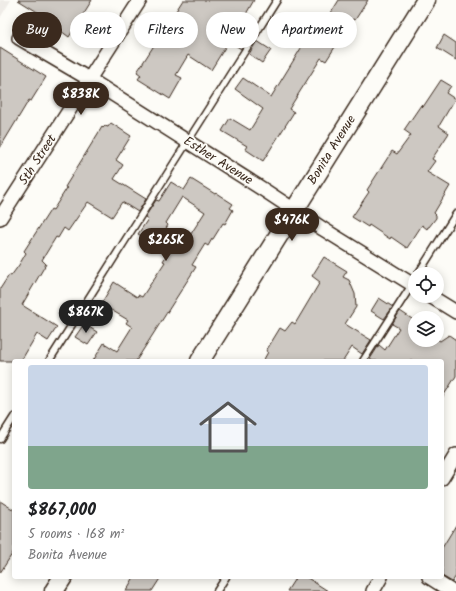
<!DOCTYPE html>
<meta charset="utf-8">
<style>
body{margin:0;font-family:Kalam,sans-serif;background:#f2f2f2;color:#202124;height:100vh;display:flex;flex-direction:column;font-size:15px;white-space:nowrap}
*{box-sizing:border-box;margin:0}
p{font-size:13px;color:#757577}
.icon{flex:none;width:22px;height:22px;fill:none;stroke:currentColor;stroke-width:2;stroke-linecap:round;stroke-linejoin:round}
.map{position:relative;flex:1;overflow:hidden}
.drawer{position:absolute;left:12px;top:359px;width:432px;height:220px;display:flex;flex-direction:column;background:#fff;border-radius:4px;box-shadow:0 2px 10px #0003}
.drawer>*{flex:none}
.hud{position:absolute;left:12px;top:12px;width:432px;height:36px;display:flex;gap:8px}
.tools{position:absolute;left:408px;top:267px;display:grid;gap:8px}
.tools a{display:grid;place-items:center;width:36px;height:36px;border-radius:50%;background:#fff;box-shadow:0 2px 10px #0003;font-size:20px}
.price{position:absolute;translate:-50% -34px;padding:0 9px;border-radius:14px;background:#3b2a1e;color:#fff;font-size:13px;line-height:26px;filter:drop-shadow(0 1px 2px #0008)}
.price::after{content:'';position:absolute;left:50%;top:24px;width:12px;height:9px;margin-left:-6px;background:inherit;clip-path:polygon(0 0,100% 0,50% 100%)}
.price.on{background:#222;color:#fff}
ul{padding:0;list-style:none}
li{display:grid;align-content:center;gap:8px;height:212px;padding:0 16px}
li+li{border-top:1px solid #e0e0e0}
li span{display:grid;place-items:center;height:124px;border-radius:4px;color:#555}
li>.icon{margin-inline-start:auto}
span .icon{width:72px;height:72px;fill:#fffc;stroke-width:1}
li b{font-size:17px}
.chip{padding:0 14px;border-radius:18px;background:#fff;box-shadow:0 2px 10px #0003;font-size:14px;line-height:36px}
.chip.on{background:#3b2a1e;color:#fff}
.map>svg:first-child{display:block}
.built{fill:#efece7}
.building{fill:#cdc8c2;stroke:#3b2a1e;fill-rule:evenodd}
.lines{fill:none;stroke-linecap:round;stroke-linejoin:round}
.service-casing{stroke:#3b2a1e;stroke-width:9}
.minor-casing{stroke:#3b2a1e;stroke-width:16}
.secondary-casing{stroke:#3b2a1e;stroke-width:21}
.service{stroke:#fdfcf7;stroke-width:6}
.minor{stroke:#fdfcf7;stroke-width:13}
.secondary{stroke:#fdfcf7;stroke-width:18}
.labels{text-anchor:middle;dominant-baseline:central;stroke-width:3.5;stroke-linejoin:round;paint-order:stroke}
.street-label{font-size:13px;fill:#3b2a1e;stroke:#fdfcf7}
</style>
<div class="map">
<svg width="456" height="591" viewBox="0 0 456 591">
<rect width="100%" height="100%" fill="#fdfcf7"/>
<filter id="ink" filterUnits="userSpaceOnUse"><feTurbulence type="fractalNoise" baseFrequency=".025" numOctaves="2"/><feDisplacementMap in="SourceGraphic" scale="8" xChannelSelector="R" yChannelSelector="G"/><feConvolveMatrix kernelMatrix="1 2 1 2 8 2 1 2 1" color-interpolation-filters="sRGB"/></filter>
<g filter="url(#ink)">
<path class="built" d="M0 0H11L0 18Z"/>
<g class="building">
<path d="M18 0H92L69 37 57 28 58 26 52 21Z"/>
<path d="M183 0H254L238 28 249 36 241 49 229 41 211 70 188 55 176 75 182 78 170 99 138 79 141 75 137 72Z"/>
<path d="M339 0H368L355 20 353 19 326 61 321 58 289 109 294 112 263 161 245 149 247 146 222 131 230 118 250 130 263 109 235 89 243 78 271 97 306 40 308 41 312 34 316 37Z"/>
<path d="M444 35 456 43V60L437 48Z"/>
<path d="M257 41 271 50 262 63 249 54Z"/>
<path d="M0 48 46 77 31 101 29 100 0 148Z"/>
<path d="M441 80 451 86 446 93 455 99 439 126 449 133 432 159 435 161 427 172 450 186 434 213 436 215V218L429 227H428L427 229 422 225 407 248 391 237 390 239 369 225 368 227 352 217 369 192 367 190 392 151 397 154 411 135 404 130 421 105 423 107Z"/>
<path d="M111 123 131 136 116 160 123 165 114 179 146 199 138 212 122 202 112 217 88 202 68 231 64 228 58 238 56 237 42 260 46 264 22 305 57 327 48 341 37 334 21 361H0V289L9 275 11 276 19 265 26 253 24 251 51 209 53 210 67 188 65 187 102 127 103 128 105 126 108 127Z"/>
<path d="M191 179 215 194 216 193 233 204 230 208 233 210 225 224 223 223 213 239H212L208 246 205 244 192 265 196 267 136 361H93L104 343 117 351 132 327 126 323 128 320 101 304 114 282 137 297 138 295 142 297 165 262 163 261 168 253 138 234 148 219 145 217 156 200 159 201 171 182 184 190ZM182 197 205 212 185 243 164 232 168 225 166 223Z"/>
<path d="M324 257 347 271 343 277 349 280 355 294 356 307 345 324 371 340 362 354 352 347 343 361H263L268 352 266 351 280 328 285 331 292 322 295 324 320 282 312 276Z"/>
<path d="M379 298 393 307 384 319 371 311Z"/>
<path d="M400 311 415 321V340L437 339 440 341 449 335 456 340V376L442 398V361H373L370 359 379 345 385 350 399 328 392 324Z"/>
<path d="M84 324 97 332 88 345 75 337Z"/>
<path d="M0 501 14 510V551L0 573Z"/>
<path d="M456 525V576L452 582 442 576V548Z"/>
<path d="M134 577H161L152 591H126Z"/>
<path d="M296 577H306L328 591H287Z"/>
</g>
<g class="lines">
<defs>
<g id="service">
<path d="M418 274 456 214"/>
<path d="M49 361 277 0"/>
<path d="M363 361 413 283"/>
<path d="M0 439 14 417"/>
<path d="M217 591 226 577"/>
</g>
<g id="minor">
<path d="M19 38 89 79 264 190 323 229 415 286"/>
<path d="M0 218 140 0"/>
<path d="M430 296 456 312"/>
<path d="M442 478 456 455"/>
<path d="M429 577 451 591"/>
<path d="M373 591 381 577"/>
</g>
<g id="secondary">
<path d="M200 361 426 0"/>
<path d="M54 591 63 577"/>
</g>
</defs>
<use href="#service" class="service-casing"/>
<use href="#minor" class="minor-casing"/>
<use href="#secondary" class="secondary-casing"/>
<use href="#service" class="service"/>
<use href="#minor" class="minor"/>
<use href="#secondary" class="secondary"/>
</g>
</g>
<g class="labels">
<g class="street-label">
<text transform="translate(332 150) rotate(-58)">Bonita Avenue</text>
<text transform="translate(38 160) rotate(-57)">5th Street</text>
<text transform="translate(218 161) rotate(32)">Esther Avenue</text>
</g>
</g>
</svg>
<div class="tools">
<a><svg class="icon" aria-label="locate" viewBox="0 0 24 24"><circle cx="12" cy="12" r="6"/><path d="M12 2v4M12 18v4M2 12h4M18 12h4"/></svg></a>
<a><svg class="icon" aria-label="layers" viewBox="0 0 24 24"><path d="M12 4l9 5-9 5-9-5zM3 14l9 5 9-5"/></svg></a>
</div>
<b class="price" style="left:81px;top:116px">$838K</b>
<b class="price" style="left:292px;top:242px">$476K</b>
<b class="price" style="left:166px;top:262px">$265K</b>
<b class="price on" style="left:86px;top:334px">$867K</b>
<div class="hud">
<a class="chip on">Buy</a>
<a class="chip">Rent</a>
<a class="chip">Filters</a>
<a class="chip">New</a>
<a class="chip">Apartment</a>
</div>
<section class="drawer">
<ul>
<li><span style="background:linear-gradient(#c9d6e8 65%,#7fa58c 0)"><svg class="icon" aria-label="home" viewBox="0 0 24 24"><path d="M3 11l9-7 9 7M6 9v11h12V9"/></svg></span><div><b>$867,000</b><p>5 rooms · 168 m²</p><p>Bonita Avenue</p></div></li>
</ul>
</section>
</div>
